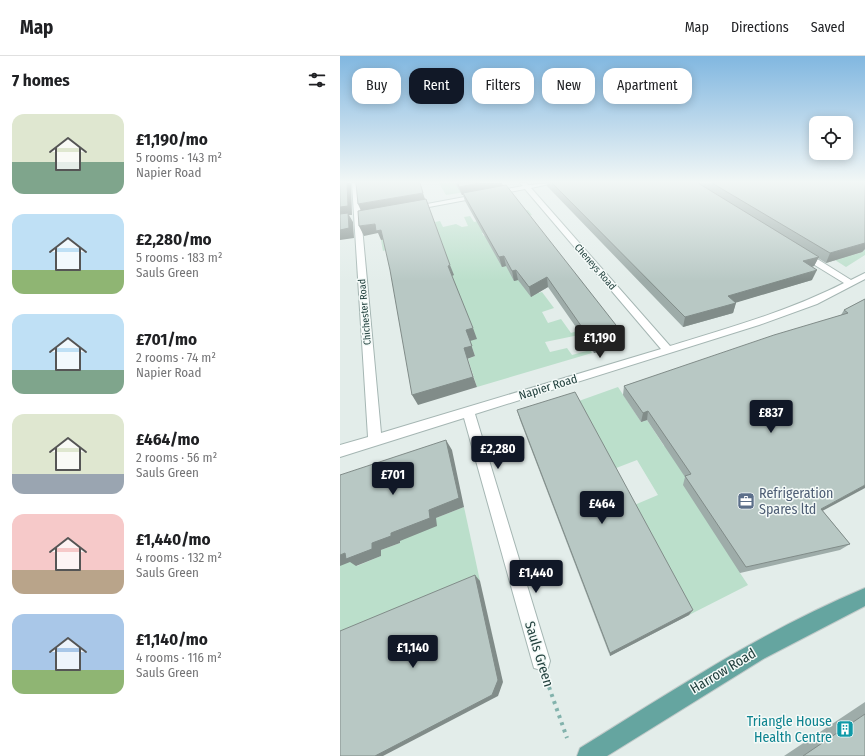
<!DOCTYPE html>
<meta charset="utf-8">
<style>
body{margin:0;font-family:"Fira Sans Condensed",sans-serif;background:#f6f6f6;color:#202124;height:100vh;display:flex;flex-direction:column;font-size:15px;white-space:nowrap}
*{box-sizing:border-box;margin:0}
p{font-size:13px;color:#757577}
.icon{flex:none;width:22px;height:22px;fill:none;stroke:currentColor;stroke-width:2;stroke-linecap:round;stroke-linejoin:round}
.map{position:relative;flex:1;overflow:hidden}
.sheet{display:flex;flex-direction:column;background:#fff;width:340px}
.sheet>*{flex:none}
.guide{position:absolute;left:12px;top:12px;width:380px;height:36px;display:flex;gap:8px}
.fabs{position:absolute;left:469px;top:60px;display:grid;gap:8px}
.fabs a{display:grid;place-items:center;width:44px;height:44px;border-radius:8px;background:#fff;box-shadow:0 2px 10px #0003;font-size:20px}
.price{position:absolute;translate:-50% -34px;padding:0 9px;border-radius:4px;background:#111827;color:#fff;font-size:13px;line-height:26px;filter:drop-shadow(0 1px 2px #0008)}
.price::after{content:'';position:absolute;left:50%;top:24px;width:12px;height:9px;margin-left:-6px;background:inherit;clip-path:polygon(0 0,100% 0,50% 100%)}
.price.on{background:#222;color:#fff}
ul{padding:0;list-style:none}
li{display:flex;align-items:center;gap:12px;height:100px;padding:0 12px}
li span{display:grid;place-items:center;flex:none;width:112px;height:80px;border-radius:12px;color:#555}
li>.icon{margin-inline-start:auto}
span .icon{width:48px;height:48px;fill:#fffc;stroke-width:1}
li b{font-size:17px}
h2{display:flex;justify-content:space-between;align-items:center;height:48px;padding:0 12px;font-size:17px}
.pill{padding:0 14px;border-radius:12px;background:#fff;box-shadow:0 2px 10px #0003;font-size:14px;line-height:36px}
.pill.on{background:#111827;color:#fff}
header{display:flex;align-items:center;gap:24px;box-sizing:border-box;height:56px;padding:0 20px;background:#fff;border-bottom:1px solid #e0e0e0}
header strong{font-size:19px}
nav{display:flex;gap:22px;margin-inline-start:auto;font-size:14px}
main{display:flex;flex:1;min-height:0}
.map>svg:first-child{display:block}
.green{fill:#bbdfcb}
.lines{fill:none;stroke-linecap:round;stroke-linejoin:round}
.minor-casing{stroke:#a5b6b3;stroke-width:2}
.major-casing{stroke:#c1cac9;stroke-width:2}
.path{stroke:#82b2ac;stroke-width:4;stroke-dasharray:3 4.5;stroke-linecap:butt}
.minor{fill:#fff;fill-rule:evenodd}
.major{fill:#65a5a0;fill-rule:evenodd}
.wall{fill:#9eaca9}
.shaded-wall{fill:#818c89}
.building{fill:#b8c8c4;stroke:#818c89}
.labels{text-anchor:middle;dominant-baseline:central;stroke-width:3;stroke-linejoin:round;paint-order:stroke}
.far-street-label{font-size:10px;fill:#21403d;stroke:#f4faf8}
.street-label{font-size:12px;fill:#21403d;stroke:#f4faf8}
.near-service-label{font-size:14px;fill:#4e5e75;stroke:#f4faf8;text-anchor:start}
.near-street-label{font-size:14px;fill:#21403d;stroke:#f4faf8}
.near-culture-label{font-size:14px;fill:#0d838f;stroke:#f4faf8;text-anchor:end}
</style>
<header>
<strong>Map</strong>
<nav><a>Map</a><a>Directions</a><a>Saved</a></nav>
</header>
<main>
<section class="sheet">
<h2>7 homes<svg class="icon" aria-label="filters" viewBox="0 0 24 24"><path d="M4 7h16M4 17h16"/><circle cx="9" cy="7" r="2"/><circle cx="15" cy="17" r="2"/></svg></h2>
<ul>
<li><span style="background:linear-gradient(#dfe7d0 60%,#7fa58c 0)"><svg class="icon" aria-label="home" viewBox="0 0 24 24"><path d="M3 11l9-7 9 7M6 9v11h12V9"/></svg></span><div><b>£1,190/mo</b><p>5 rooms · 143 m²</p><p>Napier Road</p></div></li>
<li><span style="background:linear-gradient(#bfe0f5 70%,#8fb573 0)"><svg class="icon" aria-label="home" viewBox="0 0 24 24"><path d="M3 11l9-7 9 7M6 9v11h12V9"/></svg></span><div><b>£2,280/mo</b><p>5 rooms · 183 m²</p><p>Sauls Green</p></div></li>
<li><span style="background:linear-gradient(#bfe0f5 70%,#7fa58c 0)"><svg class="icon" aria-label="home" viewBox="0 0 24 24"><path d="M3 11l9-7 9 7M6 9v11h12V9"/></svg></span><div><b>£701/mo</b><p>2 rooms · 74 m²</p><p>Napier Road</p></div></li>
<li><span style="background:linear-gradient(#dfe7d0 75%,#9aa5b1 0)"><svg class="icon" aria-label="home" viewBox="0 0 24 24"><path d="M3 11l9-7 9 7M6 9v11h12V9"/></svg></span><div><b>£464/mo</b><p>2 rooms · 56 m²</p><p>Sauls Green</p></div></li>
<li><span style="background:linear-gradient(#f6c9c9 70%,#b9a48a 0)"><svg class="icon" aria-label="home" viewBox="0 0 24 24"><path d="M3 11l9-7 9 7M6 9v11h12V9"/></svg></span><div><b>£1,440/mo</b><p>4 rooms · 132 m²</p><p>Sauls Green</p></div></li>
<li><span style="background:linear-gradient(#a9c7e8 70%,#8fb573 0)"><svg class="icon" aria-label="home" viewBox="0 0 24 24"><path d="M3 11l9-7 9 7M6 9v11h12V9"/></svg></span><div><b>£1,140/mo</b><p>4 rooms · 116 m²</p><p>Sauls Green</p></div></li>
</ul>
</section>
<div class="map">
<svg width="525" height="700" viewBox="0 0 525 700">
<rect width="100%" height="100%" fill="#e3edea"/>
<g class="green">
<path d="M99 127H121L145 133 106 139Z"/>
<path d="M188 154 192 159 175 162 168 172 142 177 144 180 153 179 190 205 199 219 194 238 202 236 214 252 202 256 208 267 221 263 231 277 237 275 239 279 205 286 210 296 227 292 232 299 250 294 252 297 137 331 128 303 135 300 131 288 49 193 43 195 41 184 97 173 95 166 100 165 103 171 116 168 122 171 128 170 124 161 130 160 134 166Z"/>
<path d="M525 191V199L506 211 495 204 519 197Z"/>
<path d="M278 331 301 366 307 364 324 390 352 378 400 517 408 529 349 559 292 450 318 439 297 404 271 414 236 346Z"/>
<path d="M124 451 140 525 82 550 0 642V476L17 510 41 500V494L60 487 57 455 96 462Z"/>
</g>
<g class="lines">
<defs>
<path id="minor" d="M12 127H18L41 377 321 293 185 133 73 154 71 153V151L183 130 180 127H187L188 129 214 127 191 132 330 290C389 272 449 255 504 227L460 200V196H466L511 224 525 217V223L477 248 419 269 135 358 210 605 208 612 201 614 194 612 192 605 124 362 0 401V389L28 381Z"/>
<path id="major" d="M525 532V550L425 602 267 700H237L240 692C332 635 424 574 525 532Z"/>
</defs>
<use href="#minor" class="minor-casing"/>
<use href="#major" class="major-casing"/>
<path class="path" d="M209 631 227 682"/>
<use href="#minor" class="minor"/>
<use href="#major" class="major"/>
</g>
<g class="wall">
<path d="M115 127H162L163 130 283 278 282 289 254 297 208 231 191 241 178 224 174 225 166 210 162 211 125 145 123 139H122Z"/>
<path d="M207 127H525V193L522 196 486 207 478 202 474 210 472 211V224L396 246 393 257 343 271 207 130Z"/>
<path d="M525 243 483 455 510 488 500 494 400 517 343 429 345 421 307 364 301 366 283 339 284 330 501 259 504 254Z"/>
<path d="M177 354 349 559 270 600 180 364Z"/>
<path d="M525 646V700H444Z"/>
</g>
<g class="shaded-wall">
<path d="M7 127H11L12 159H9L13 166 14 182 0 184V151Z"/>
<path d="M139 127H162L163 132 123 137V139H122L119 131Z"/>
<path d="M83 137 86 146 22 157 18 148Z"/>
<path d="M35 168 41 174 46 183 41 184 38 177 24 180 19 170Z"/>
<path d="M525 187V193L522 196 486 207 490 197Z"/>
<path d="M164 200 166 210 162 211 159 201Z"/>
<path d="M479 201 474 210 458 215 463 205Z"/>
<path d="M110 209 114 219 112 220 108 210Z"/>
<path d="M176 214 178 224 174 225 172 215Z"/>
<path d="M477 214 472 224 385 250 388 240Z"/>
<path d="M207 221 208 231 191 241 189 231Z"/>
<path d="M396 247 393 257 343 271 345 261Z"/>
<path d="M133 272 137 283 130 285 135 300 127 303 137 331 78 349 72 339 124 292 126 274Z"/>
<path d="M283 278 282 289 254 297 253 287Z"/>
<path d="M308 355 307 364 301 366 303 357Z"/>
<path d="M106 384 112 394 124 451 96 462 97 470 60 485V487L41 494V500L16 510 10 506 0 510V499L32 487 51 477 89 454Z"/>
<path d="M525 429V432L473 460 481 453Z"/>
<path d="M135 519 140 525 163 626 158 640 43 700H35Z"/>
<path d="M353 554 349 559 270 600V597Z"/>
</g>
<g class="building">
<path d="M0 127H7L8 150 0 151Z"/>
<path d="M16 127H80L83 137 18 148Z"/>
<path d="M118 127H139L119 131Z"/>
<path d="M212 127H358L479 201 463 205 477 214 388 240 396 247 345 261Z"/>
<path d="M372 127H525V187L490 197Z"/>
<path d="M166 129 283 278 253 287 207 221 189 231 176 214 172 215 164 200 159 201 123 137Z"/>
<path d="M86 143 110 209 108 210 133 272 126 274 132 290 124 292 133 321 72 339 50 214 41 174 36 175 35 168 19 170 18 155Z"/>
<path d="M8 157 9 172 0 174V158Z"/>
<path d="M525 243V429L481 453 510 488 406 511 345 420 351 418 308 355 303 357 284 330 434 279 508 257 504 254Z"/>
<path d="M235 336 353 554 270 597 177 354Z"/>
<path d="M106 384 119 442 89 454 90 462 51 477V480L32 487V493L6 503 5 497 0 499V419Z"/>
<path d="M135 519 158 624 152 639 35 700H0V575Z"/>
<path d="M525 658V700H463Z"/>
</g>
<linearGradient id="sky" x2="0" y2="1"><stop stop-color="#81b7e0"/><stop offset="0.56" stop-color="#f2f7f6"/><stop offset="1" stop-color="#f2f7f6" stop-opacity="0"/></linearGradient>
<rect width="525" height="225" fill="url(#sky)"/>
<defs>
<symbol id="office-square" viewBox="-11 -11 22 22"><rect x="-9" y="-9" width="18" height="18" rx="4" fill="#5c6f8a" stroke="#f4faf8"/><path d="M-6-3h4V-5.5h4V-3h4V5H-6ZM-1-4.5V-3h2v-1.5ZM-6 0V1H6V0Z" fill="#fff"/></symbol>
<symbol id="building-square" viewBox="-11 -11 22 22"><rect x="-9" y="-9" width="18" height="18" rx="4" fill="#0f9aa8" stroke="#f4faf8"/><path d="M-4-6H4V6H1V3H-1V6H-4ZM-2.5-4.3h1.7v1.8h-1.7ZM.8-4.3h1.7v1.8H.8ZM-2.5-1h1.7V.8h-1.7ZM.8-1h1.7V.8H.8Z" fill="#fff"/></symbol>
</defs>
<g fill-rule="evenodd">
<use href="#office-square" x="396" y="435" width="20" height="20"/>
<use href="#building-square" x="495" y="663" width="20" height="20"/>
</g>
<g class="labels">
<g class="far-street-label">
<text transform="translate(255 211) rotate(49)">Cheneys Road</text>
<text transform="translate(25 256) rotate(-95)">Chichester Road</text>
</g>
<g class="street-label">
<text transform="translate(208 331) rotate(-17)">Napier Road</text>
</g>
<g class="near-service-label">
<text x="419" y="437">Refrigeration<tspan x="419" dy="16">Spares ltd</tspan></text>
</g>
<g class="near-street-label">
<text transform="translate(199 598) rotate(73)">Sauls Green</text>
<text transform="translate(383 615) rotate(-31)">Harrow Road</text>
</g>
<g class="near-culture-label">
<text x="492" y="665">Triangle House<tspan x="492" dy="16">Health Centre</tspan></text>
</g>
</g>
</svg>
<div class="fabs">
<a><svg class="icon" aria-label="locate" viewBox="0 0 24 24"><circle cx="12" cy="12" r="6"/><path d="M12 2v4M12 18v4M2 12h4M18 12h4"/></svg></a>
</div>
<b class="price on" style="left:260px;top:303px">£1,190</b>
<b class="price" style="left:431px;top:378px">£837</b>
<b class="price" style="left:158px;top:414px">£2,280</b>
<b class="price" style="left:53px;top:440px">£701</b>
<b class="price" style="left:262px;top:469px">£464</b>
<b class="price" style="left:196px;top:538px">£1,440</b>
<b class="price" style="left:73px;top:613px">£1,140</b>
<div class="guide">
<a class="pill">Buy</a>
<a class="pill on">Rent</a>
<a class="pill">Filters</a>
<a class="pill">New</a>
<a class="pill">Apartment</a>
</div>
</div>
</main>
